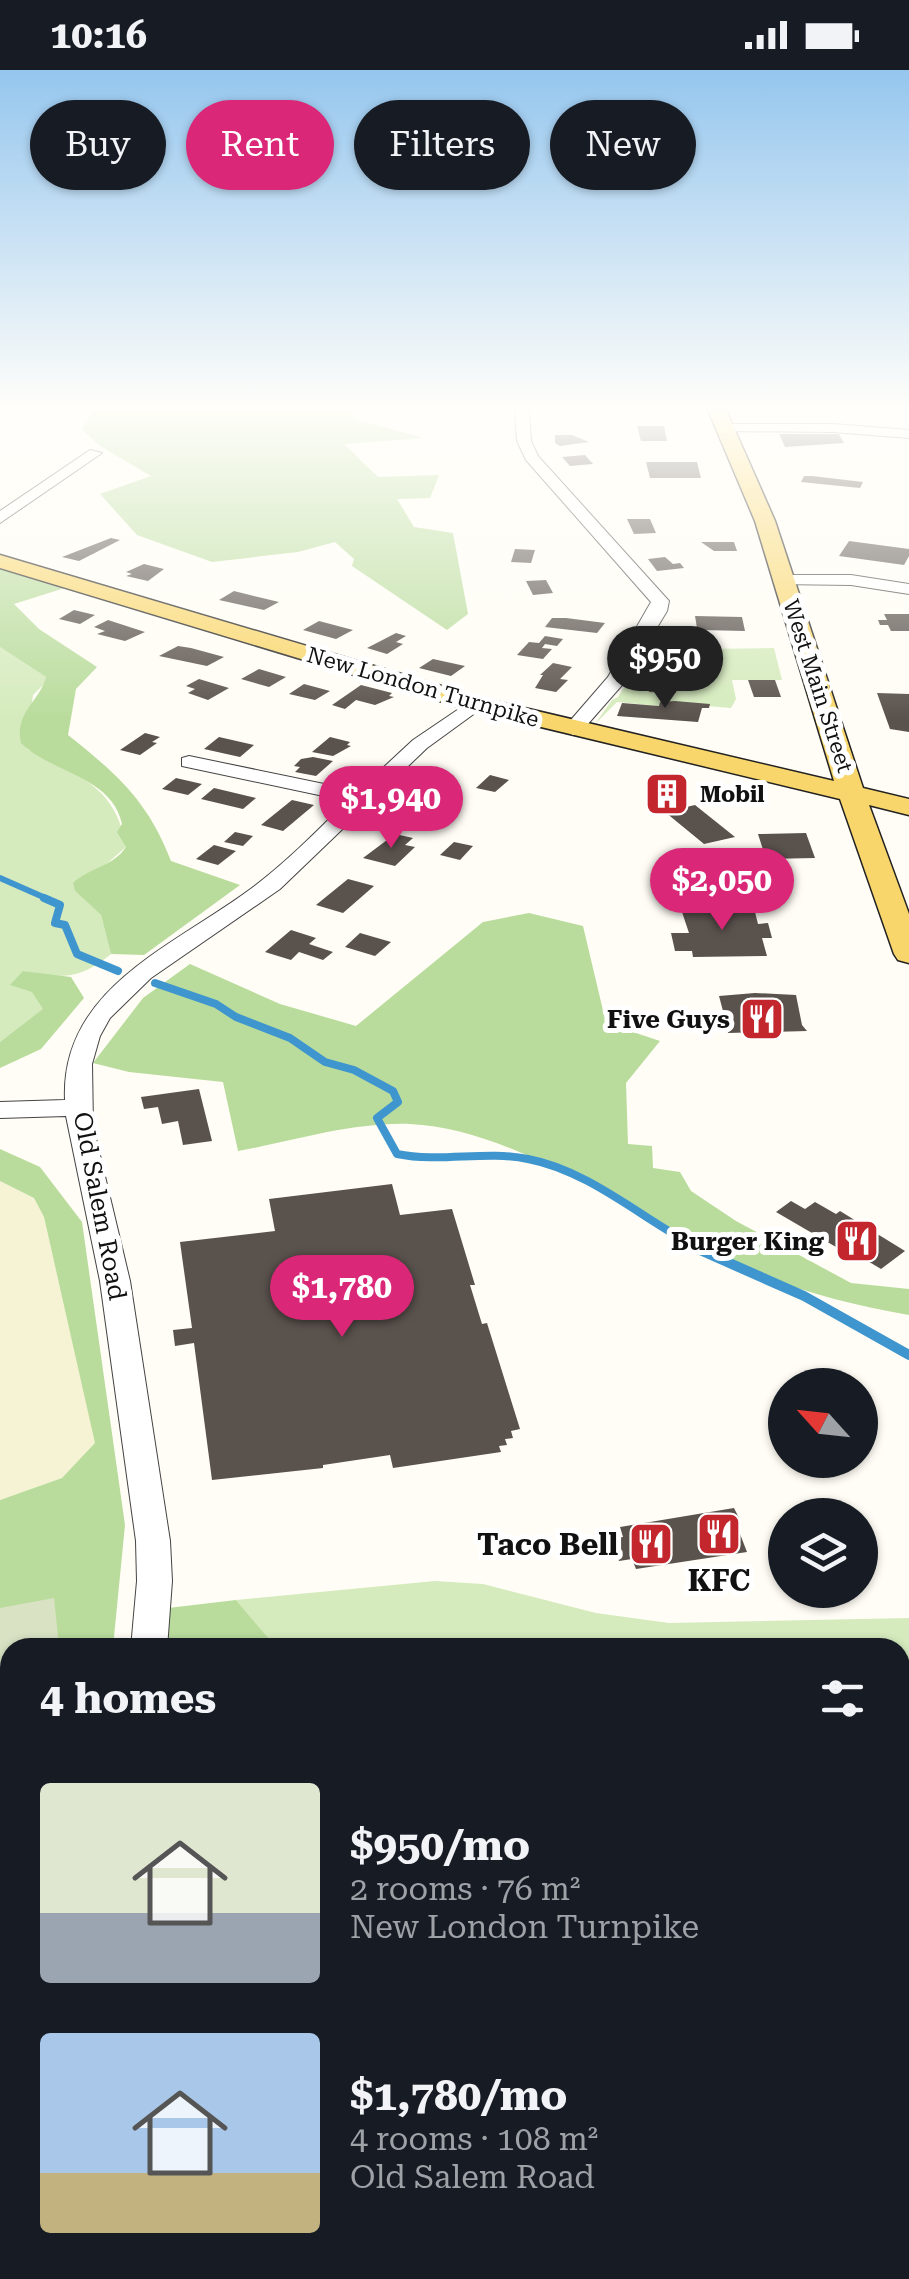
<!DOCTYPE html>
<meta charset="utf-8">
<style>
body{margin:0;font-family:"Roboto Serif",serif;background:#20242c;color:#f1f3f6;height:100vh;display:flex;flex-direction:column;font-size:38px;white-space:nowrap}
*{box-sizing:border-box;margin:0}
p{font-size:32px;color:#9ea1a6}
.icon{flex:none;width:55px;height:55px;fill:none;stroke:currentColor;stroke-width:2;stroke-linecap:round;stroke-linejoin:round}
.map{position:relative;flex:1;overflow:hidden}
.sheet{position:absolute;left:0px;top:1568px;width:910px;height:642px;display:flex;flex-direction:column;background:#171b24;border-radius:30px 30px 0 0;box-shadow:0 2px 8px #0004}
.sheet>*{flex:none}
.guide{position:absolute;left:30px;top:30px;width:850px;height:90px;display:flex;gap:20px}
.needle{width:65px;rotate:297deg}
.tools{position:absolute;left:768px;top:1298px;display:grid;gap:20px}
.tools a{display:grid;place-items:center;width:110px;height:110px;border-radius:50%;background:#171b24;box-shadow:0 2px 8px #0004;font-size:50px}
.price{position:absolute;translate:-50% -85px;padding:0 22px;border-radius:35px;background:#db2777;color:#fff;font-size:32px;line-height:65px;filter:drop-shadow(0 2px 5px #0008)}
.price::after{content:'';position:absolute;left:50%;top:60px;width:30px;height:22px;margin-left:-15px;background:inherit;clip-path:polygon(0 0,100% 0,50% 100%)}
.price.active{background:#222;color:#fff}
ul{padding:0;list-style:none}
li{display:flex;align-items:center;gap:30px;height:250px;padding:0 40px}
li span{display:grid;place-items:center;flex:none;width:280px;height:200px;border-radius:10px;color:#555}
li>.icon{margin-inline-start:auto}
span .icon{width:120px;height:120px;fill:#fffc;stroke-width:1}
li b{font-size:42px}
h2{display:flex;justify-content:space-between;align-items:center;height:120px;padding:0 40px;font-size:42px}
.chip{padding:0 35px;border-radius:45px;background:#171b24;box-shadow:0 2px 8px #0004;font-size:35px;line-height:90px}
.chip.active{background:#db2777;color:#fff}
.status{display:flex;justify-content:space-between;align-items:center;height:70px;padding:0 50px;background:#171b24;direction:ltr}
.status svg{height:28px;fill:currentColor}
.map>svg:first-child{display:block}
.farmland{fill:#f6f3d4}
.green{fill:#d5ebbd}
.forest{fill:#b9dc9c}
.cemetery{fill:#d9e3c4}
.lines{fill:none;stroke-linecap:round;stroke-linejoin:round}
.stream-far2{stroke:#3f96cf;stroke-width:6}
.stream-far1{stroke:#3f96cf;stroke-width:8}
.stream{stroke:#3f96cf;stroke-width:10}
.building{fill:#5a524d}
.minor-casing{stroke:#444;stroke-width:2}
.major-casing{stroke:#222;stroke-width:3}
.minor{fill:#fff;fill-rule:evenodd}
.major{fill:#f9d66b;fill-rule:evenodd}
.labels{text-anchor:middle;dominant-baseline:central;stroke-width:10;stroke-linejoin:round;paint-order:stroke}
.far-street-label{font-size:22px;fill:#111;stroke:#fff}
.far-poi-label{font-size:22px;font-weight:bold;fill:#111;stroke:#fff;text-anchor:start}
.poi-label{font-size:25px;font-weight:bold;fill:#111;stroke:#fff;text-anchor:end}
.street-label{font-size:25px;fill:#111;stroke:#fff}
.near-poi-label{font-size:30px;font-weight:bold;fill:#111;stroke:#fff;text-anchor:end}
</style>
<div class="status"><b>10:16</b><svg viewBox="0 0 49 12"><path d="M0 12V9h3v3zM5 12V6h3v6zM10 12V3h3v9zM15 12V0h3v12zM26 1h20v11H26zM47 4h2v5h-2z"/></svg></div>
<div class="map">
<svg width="909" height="2209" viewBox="0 0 909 2209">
<rect width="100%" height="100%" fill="#fffdf5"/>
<path class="farmland" d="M0 1111 34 1128 44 1147 96 1374 62 1408 0 1430Z"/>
<g class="green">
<path d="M654 572 700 579 774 578 782 610H732L736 629 731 638 660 632 659 636 617 632 595 654 612 630 618 627Z"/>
<path d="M0 577 46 607 45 613 33 625 27 679C78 706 116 715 126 777L75 821 101 845 111 884C77 911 64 908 23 901L44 939 0 972Z"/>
<path d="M435 1511 483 1514 596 1543 669 1553 909 1548V2201L878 2209H469L466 2200H900V1578L276 1577 236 1530Z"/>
</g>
<g class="forest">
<path d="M95 340H351L354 349 424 368 344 374 378 407 439 405 430 428 397 429 414 457 453 463 468 544 447 560 352 496 354 489 335 472 298 482 212 492 137 465 100 424 151 406 100 376 81 359Z"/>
<path d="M0 497 68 517 14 534 39 559 97 597 76 619 68 665C117 704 148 731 171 791L240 815 144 885 111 884 101 845 75 821 73 813C89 798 114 796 126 777L117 762 122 754C112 706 51 703 21 673 14 643 40 631 46 607L0 577Z"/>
<path d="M529 843 583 856 606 953 660 971 626 1013 628 1074 652 1076 653 1098 680 1102 691 1121 736 1151 851 1213 909 1219V1245C854 1235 800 1222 749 1200 646 1156 522 1059 410 1054 353 1052 293 1071 238 1081L223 1012 129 1002 93 993 143 928 190 894 280 934 356 956 483 852Z"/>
<path d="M23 901 71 907 84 928 41 979 0 998V972L43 939 32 922 10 915Z"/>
<path d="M0 1079 40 1097 82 1152 125 1455 113 1577 10 1578V2200H141L144 2209H0V1430L62 1408 95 1373 44 1147 34 1128 0 1111Z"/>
<path d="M236 1530 276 1577 165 1578 168 1538Z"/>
<path d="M238 2200H466L469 2209H241Z"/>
</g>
<path class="cemetery" d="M54 1528 59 1577 10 1578V1666L0 1668V1538Z"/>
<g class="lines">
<path class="stream-far2" d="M0 808 50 830"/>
<g class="stream-far1">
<path d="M44 828 60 835 55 853 65 855 77 884 118 901"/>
<path d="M155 913 216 934 236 947 290 968 325 992 354 1000 393 1021 398 1032 377 1048 397 1084C441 1093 485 1080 528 1089 592 1101 648 1154 706 1182"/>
</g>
<path class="stream" d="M700 1180 804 1226 909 1285"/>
</g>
<g class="building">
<path d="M637 356H664L667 371H641Z"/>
<path d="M779 364H839L844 373 785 377Z"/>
<path d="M555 365H572L589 372 560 376 555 373Z"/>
<path d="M585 385 593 394 570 396 562 387Z"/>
<path d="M646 392H697L701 408H650Z"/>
<path d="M804 406H812L863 412 860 418 801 412Z"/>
<path d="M627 449H650L656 463 634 464Z"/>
<path d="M111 468 120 470 79 491 62 487Z"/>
<path d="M849 471 909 479V486L904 495 839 486Z"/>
<path d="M701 472H734L737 481H714Z"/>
<path d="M515 479 535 480 531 493 511 492Z"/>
<path d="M665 487 673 494 680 493 684 498 657 501 648 489Z"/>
<path d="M144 494 164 499 148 511 126 506 132 504 126 502Z"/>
<path d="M546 510 553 523 533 525 526 511Z"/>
<path d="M234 521 279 532 264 540 219 530Z"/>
<path d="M74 540 95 545 80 554 59 549Z"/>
<path d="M884 544H909V561H891L888 555H880L878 550H887Z"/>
<path d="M695 546 742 547 745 561 701 560 697 558Z"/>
<path d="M552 548H566L605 553 597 563 545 557Z"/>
<path d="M108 550 145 562 125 571 97 564 105 561 94 557Z"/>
<path d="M319 551 353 560 336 569 303 560Z"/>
<path d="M396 563 406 566 396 572 403 574 387 584 367 578Z"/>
<path d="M545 566 563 569 557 576 545 574 542 578 552 579 543 589 517 585 529 572 539 573Z"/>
<path d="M178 576 191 578 224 587 207 596 159 586Z"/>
<path d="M433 589 465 596 451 606 419 598Z"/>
<path d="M553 593 572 597 560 609 568 610 556 622 535 618 543 605H540Z"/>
<path d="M259 599 286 607 269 617 241 609Z"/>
<path d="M646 604H673L676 623 649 622Z"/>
<path d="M199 609 229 618 208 630 188 623 195 619 186 616Z"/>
<path d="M748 610H775L781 627H754Z"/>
<path d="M304 614 330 621 315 630 289 624Z"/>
<path d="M361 615 392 623 389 626 394 627 375 635 356 630 345 639 332 635Z"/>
<path d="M877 623 909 624V662L890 659Z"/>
<path d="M675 631 710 634 709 638H702L698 652 617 646 622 633 659 636 660 632Z"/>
<path d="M145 663 160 667 152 672 157 673 140 685 120 680Z"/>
<path d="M219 667 254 675 240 687 204 679Z"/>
<path d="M330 667 350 672 347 675 351 676 333 686 312 682Z"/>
<path d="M313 687 333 691 316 706 295 702 300 697 294 696 301 689Z"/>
<path d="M490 705 509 710 495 722 476 718Z"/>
<path d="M176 708 202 714 188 725 162 719Z"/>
<path d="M666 715 681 718 669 732 653 729Z"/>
<path d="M445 716 461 720 455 729 461 730 446 744 437 747 410 741 434 720 439 722Z"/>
<path d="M214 718 256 728 243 739 201 729Z"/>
<path d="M292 730 314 735 283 761 261 755Z"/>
<path d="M695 735 735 767 704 774 665 742Z"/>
<path d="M235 762 253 766 243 776 224 772Z"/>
<path d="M806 763 815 788 766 789 758 764Z"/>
<path d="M395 764 413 768 405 775 415 777 395 796 363 788Z"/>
<path d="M454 772 473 776 460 790 440 785Z"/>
<path d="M214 775 236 781 218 795 196 789Z"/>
<path d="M348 809 374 816 343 843 316 835Z"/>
<path d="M754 838 758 854 768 853 772 868H762L767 886 693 887 692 881H675L671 863H689L681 839Z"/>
<path d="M291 860 316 868 309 874 333 882 323 890 299 882 291 890 265 882Z"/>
<path d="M360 863 391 872 375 886 345 877Z"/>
<path d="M755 923 796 925 802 955 807 961 728 963 723 943H727L723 941 719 926Z"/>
<path d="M199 1019 212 1071 183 1075 178 1051 162 1054 158 1037 144 1039 141 1027Z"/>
<path d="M392 1114 400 1145 452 1139 475 1215H470L482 1254 487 1253 520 1359 511 1361 513 1368 505 1369 507 1375 499 1376 501 1382 393 1398 390 1385 323 1395V1398L212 1410 194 1273 175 1276 173 1260 192 1258 180 1172 275 1161 269 1129Z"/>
<path d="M791 1131 805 1139 815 1132 836 1144 840 1141 905 1181 881 1199 851 1181 848 1184 776 1142Z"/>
<path d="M734 1438 740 1450 735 1451 747 1482 636 1499 632 1489 619 1491 611 1469 623 1467 620 1457Z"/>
</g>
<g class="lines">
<defs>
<g id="minor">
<path d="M515 340H529L531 371 538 386 669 531 667 541 623 614 580 663 573 665 563 659 608 607 651 532 526 390 517 371Z"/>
<path d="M727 354H833L909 360V368L833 362 722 361 720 358Z"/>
<path d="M90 380 102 383 0 453V441Z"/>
<path d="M784 505H851L909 514V524L851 515 778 514 776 510Z"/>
<path d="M475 628 482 630V638L427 678 280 819 151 908 110 948 100 966 92 994 93 1056 130 1211 170 1471 172 1511 167 1578H131L137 1511 136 1471 100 1211 66 1046 0 1048V1032L65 1030C60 921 169 878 245 823 283 796 315 763 347 731L182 696V688L189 686 358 721 413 670Z"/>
<path d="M177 2200H225L228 2209H180Z"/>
</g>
<path id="major" d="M708 340H726L775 451 863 718 909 729V745L869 735 909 844V893L898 890 894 884 840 729 466 639 0 498V485L482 628 834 711 755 451Z"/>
</defs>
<use href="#minor" class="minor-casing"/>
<use href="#major" class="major-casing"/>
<use href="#minor" class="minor"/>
<use href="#major" class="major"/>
</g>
<linearGradient id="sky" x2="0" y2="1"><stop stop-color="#95c6ee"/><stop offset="0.52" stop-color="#fffefa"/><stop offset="1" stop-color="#fffefa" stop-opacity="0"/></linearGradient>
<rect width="909" height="649" fill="url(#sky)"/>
<defs>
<symbol id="building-square" viewBox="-11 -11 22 22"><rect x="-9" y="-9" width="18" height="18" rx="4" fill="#c4262e" stroke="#fff"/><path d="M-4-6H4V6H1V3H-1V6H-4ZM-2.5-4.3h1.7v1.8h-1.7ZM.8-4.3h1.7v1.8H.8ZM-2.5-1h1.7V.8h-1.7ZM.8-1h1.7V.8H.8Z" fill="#fff"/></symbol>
<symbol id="restaurant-square" viewBox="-11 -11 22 22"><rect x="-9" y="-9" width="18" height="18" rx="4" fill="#c4262e" stroke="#fff"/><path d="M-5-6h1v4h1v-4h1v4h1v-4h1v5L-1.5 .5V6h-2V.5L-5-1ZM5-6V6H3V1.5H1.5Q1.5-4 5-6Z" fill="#fff"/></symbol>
</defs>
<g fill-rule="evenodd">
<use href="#building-square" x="642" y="699" width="50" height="50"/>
<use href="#restaurant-square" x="737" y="924" width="50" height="50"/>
<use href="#restaurant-square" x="832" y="1146" width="50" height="50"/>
<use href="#restaurant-square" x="694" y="1439" width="50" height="50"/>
<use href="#restaurant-square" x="626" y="1449" width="50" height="50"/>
</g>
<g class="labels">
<g class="far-street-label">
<text transform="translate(818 616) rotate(72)">West Main Street</text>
<text transform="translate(423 617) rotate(16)">New London Turnpike</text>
</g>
<g class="far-poi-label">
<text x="700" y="724">Mobil</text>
</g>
<g class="poi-label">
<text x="730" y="949">Five Guys</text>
<text x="824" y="1171">Burger King</text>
</g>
<g class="street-label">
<text transform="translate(100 1136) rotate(79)">Old Salem Road</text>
</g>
<g class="near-poi-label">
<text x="618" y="1474">Taco Bell</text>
<text x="719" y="1510" text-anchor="middle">KFC</text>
</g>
</g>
</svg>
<div class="tools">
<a><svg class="needle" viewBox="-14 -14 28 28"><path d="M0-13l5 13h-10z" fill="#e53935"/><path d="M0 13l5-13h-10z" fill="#9ea1a6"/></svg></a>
<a><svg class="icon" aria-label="layers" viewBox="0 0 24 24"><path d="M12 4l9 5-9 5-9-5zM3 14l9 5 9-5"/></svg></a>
</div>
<b class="price active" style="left:665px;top:641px">$950</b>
<b class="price" style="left:391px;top:781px">$1,940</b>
<b class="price" style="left:722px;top:863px">$2,050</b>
<b class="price" style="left:342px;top:1270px">$1,780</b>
<div class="guide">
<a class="chip">Buy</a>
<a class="chip active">Rent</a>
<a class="chip">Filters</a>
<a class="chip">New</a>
</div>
<section class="sheet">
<h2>4 homes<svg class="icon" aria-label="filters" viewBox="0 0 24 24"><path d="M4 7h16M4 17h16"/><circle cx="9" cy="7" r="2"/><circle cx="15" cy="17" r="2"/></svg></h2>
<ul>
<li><span style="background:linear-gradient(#dfe7d0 65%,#9aa5b1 0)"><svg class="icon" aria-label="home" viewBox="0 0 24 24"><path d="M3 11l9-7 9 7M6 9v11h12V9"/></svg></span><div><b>$950/mo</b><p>2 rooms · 76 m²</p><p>New London Turnpike</p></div></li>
<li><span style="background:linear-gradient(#a9c7e8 70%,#c2b280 0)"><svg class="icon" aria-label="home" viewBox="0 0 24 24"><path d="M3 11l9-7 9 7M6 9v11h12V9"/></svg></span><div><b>$1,780/mo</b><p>4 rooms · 108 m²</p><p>Old Salem Road</p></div></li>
</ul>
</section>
</div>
